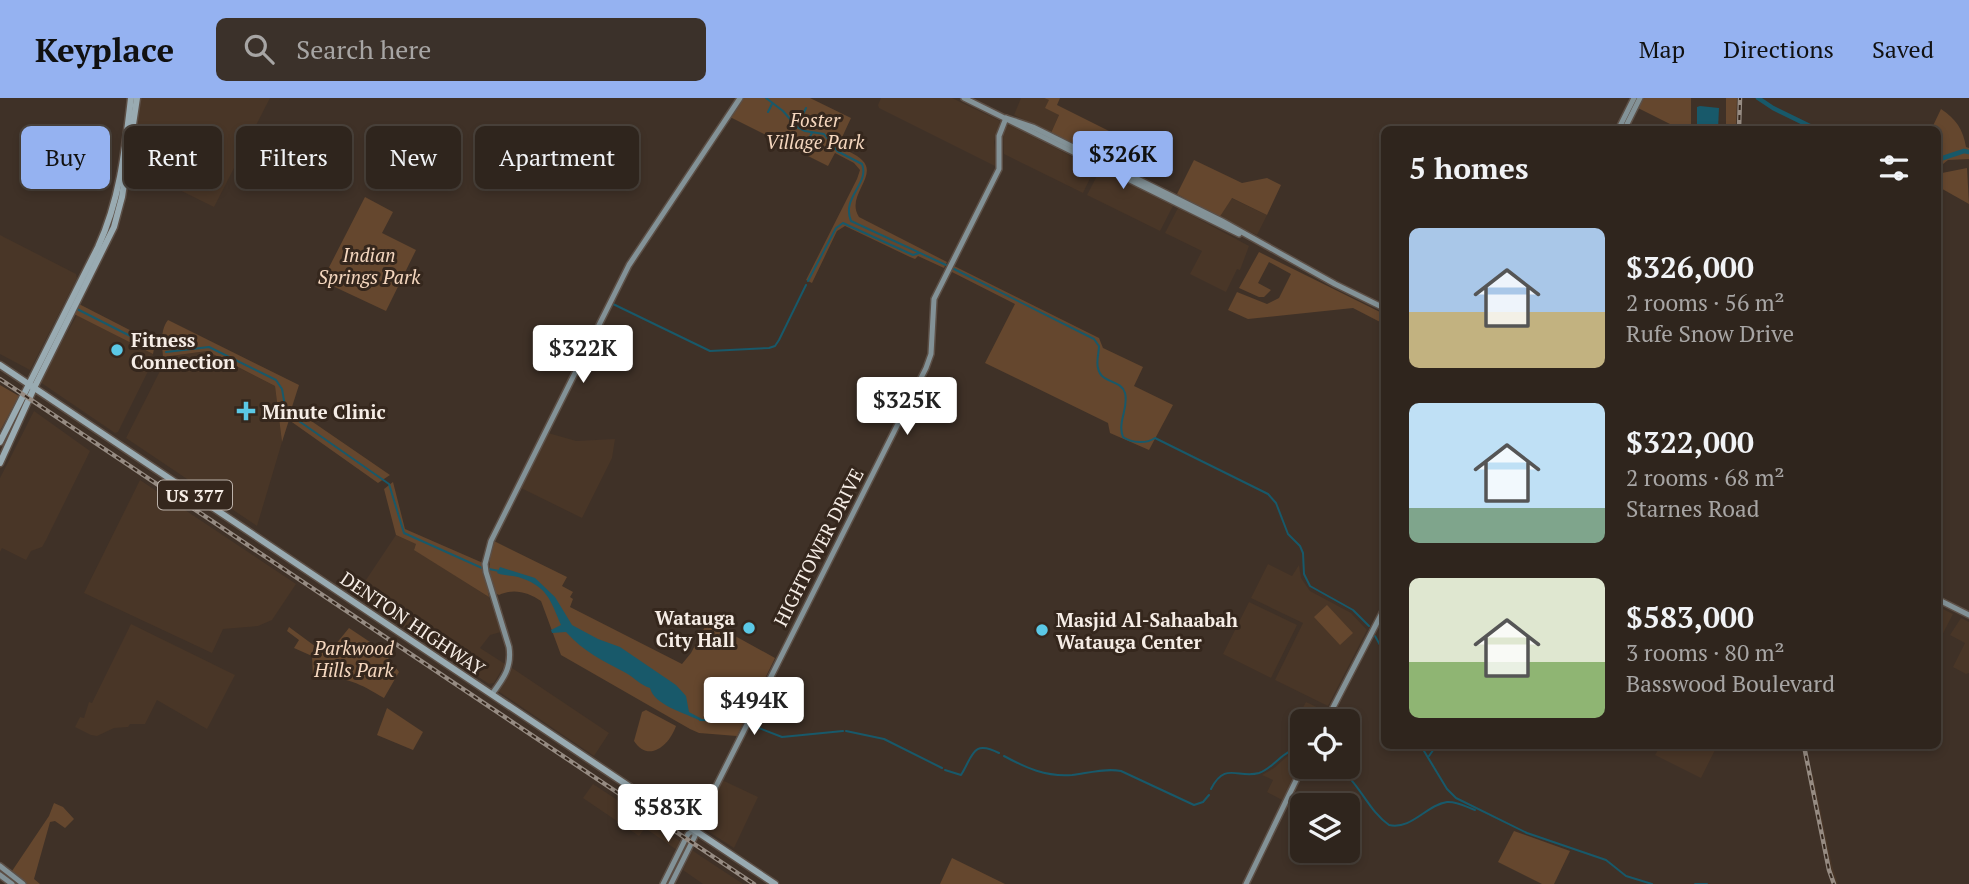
<!DOCTYPE html>
<meta charset="utf-8">
<style>
body{margin:0;font-family:"PT Serif",serif;background:#3b312a;color:#f1f3f6;height:100vh;display:flex;flex-direction:column;font-size:26px;white-space:nowrap}
*{box-sizing:border-box;margin:0}
p{font-size:23px;color:#a7a5a4}
.icon{flex:none;width:38px;height:38px;fill:none;stroke:currentColor;stroke-width:2;stroke-linecap:round;stroke-linejoin:round}
.map{position:relative;flex:1;overflow:hidden}
.details{position:absolute;left:1381px;top:28px;width:560px;height:623px;display:flex;flex-direction:column;background:#2f251d;border-radius:10px;box-shadow:0 4px 10px #0003,0 0 0 2px #4a423b}
.details>*{flex:none}
.guide{position:absolute;left:21px;top:28px;width:665px;height:63px;display:flex;gap:14px}
.fabs{position:absolute;left:1290px;top:611px;display:grid;gap:14px}
.fabs a{display:grid;place-items:center;width:70px;height:70px;border-radius:10px;background:#2f251d;box-shadow:0 4px 10px #0003,0 0 0 2px #4a423b;font-size:35px}
.price{position:absolute;translate:-50% -60px;padding:0 16px;border-radius:7px;background:#fff;color:#222;font-size:23px;line-height:46px;filter:drop-shadow(0 2px 4px #0008)}
.price::after{content:'';position:absolute;left:50%;top:42px;width:21px;height:16px;margin-left:-10px;background:inherit;clip-path:polygon(0 0,100% 0,50% 100%)}
.price.current{background:#95b2f1;color:#111}
ul{padding:0;list-style:none}
li{display:flex;align-items:center;gap:21px;height:175px;padding:0 28px}
li span{display:grid;place-items:center;flex:none;width:196px;height:140px;border-radius:10px;color:#555}
li>.icon{margin-inline-start:auto}
span .icon{width:84px;height:84px;fill:#fffc;stroke-width:1}
li b{font-size:30px}
h2{display:flex;justify-content:space-between;align-items:center;height:84px;padding:0 28px;font-size:30px}
.tag{padding:0 24px;border-radius:10px;background:#2f251d;box-shadow:0 4px 10px #0003,0 0 0 2px #4a423b;font-size:24px;line-height:63px}
.tag.current{background:#95b2f1;color:#111}
header{display:flex;align-items:center;gap:42px;box-sizing:border-box;height:98px;padding:0 35px;background:#95b2f1;color:#111}
header strong{font-size:33px}
nav{display:flex;gap:38px;margin-inline-start:auto;font-size:24px}
.search{width:490px;height:63px;background:#3b312a;display:flex;align-items:center;gap:18px;box-sizing:border-box;padding:0 24px;border-radius:10px;color:#a7a5a4;font-size:26px}
.map>svg:first-child{display:block}
.built{fill:#493627}
.green{fill:#65472e}
.water{fill:#18596a}
.lines{fill:none;stroke-linecap:round;stroke-linejoin:round}
.stream{stroke:#18596a;stroke-width:2}
.river{stroke:#18596a;stroke-width:4.5}
.secondary-casing{stroke:#5c4f46;stroke-width:8}
.primary-casing{stroke:#5c4f46;stroke-width:9}
.secondary{stroke:#839297;stroke-width:5}
.primary{stroke:#99abb2;stroke-width:6}
.rail-casing{stroke:#968b82;stroke-width:4.5}
.rail{stroke:#35271d;stroke-width:2;stroke-dasharray:5;stroke-linecap:butt}
.poi-dot{fill:#5bc8e6;stroke:#35271d;stroke-width:2.5}
.labels{text-anchor:middle;dominant-baseline:central;stroke-width:6;stroke-linejoin:round;paint-order:stroke}
.shield{fill:#35271d;stroke:#bcb2aa;stroke-width:2}
.shield-label{font-size:18px;font-weight:bold;fill:#f6ede6}
.park-label{font-size:19px;font-style:italic;fill:#f5d7bf;stroke:#35271d}
.poi-label{font-size:19px;font-weight:bold;fill:#f6ede6;stroke:#35271d;text-anchor:start}
.street-label{font-size:19px;fill:#f6ede6;stroke:#35271d}
</style>
<header>
<strong>Keyplace</strong>
<div class="search"><svg class="icon" aria-label="search" viewBox="0 0 24 24"><circle cx="10" cy="10" r="6"/><path d="M15 15l6 6"/></svg>Search here</div>
<nav><a>Map</a><a>Directions</a><a>Saved</a></nav>
</header>
<div class="map">
<svg width="1969" height="786" viewBox="0 0 1969 786">
<rect width="100%" height="100%" fill="#3f3127"/>
<g class="built">
<path d="M140 0H270L214 109 131 68Z"/>
<path d="M881 0H952L1000 23 994 44 996 58 995 68 879 10 878 7Z"/>
<path d="M1021 0H1044L1049 2 1059 17 1051 35 1014 17Z"/>
<path d="M1009 27 1095 70 1083 95 1004 56 1003 35 1005 29Z"/>
<path d="M1103 73 1173 108 1160 133 1087 97 1099 74Z"/>
<path d="M1231 100 1267 117 1257 137 1219 120Z"/>
<path d="M1178 110 1249 148 1240 172 1237 171 1226 194 1190 176 1202 153 1165 135Z"/>
<path d="M0 137 76 176 77 180 30 272 0 256Z"/>
<path d="M77 217 153 256 151 267 118 334 115 335 40 284Z"/>
<path d="M207 253 275 288 282 344 257 428 126 340 160 273 163 259Z"/>
<path d="M34 313 90 353 46 442 42 449 31 453 26 462 2 450 0 454V380Z"/>
<path d="M548 335 576 343 615 341 612 360 582 420 521 390Z"/>
<path d="M140 382 296 486 272 522 258 528 223 531 212 555 84 495Z"/>
<path d="M396 437 417 446 414 451 489 499 501 534 490 537 480 550 505 566 494 585 489 586 356 497Z"/>
<path d="M1268 466 1292 478 1299 467 1301 480 1310 493 1351 515 1367 532 1328 608 1275 582 1303 525 1251 500Z"/>
<path d="M1249 504 1297 527 1271 580 1223 556Z"/>
<path d="M1937 508 1953 516 1937 547Z"/>
<path d="M1961 520 1969 524V575L1966 576 1953 569 1965 545 1950 537Z"/>
<path d="M131 526 235 577 207 631 157 602 145 626H130L128 629 114 630 97 638 91 637 75 629 80 619 84 620 89 604 92 605Z"/>
<path d="M512 570 609 635 594 658 498 593Z"/>
<path d="M1306 604 1325 613 1320 623H1302V649L1295 648V624Z"/>
<path d="M1660 648H1717L1701 680 1655 657Z"/>
<path d="M1297 653 1302 654V660L1282 702 1267 694 1273 682 1262 677 1274 670 1291 655Z"/>
<path d="M1813 676 1832 767 1838 786H1832L1825 760 1808 677Z"/>
<path d="M722 682 758 699 734 750 700 728Z"/>
<path d="M593 686 681 744 677 752 645 730 639 738 583 700Z"/>
<path d="M692 752 699 757 743 786H703L683 772Z"/>
</g>
<g class="green">
<path d="M742 0H810L851 20 838 48C845 52 856 56 862 62 879 78 845 98 859 119L947 164 944 170 918 158 915 161 910 159 845 128 837 133 812 185 806 182 857 81 860 72 854 65 835 55 828 68 730 19Z"/>
<path d="M1044 0H1060L1057 7 1147 52 1135 76 1051 35 1059 17 1045 10 1049 2Z"/>
<path d="M1644 0H1691V31H1680L1638 10Z"/>
<path d="M1726 0H1737L1736 31H1726Z"/>
<path d="M1941 11C1956 21 1963 31 1966 49L1969 50V61L1948 62 1943 66V56H1937V32H1931Z"/>
<path d="M179 58 217 77 209 92 172 73Z"/>
<path d="M1194 62 1242 85 1267 80 1281 87 1267 117 1232 100 1219 120 1177 96Z"/>
<path d="M1967 70 1969 106 1937 88V76Z"/>
<path d="M365 99 393 114 382 135 416 152 386 213 322 183Z"/>
<path d="M1259 154 1384 216 1382 225 1353 210 1248 221 1228 212 1237 194 1267 206 1279 200 1291 176 1269 164 1258 185 1271 192 1264 199H1259L1239 190Z"/>
<path d="M952 167 1099 240 1103 250 1143 269 1134 288 1173 307 1149 352 1110 335 1108 325 1104 323 985 265 1015 206 950 173Z"/>
<path d="M79 206 155 245 153 256 74 216Z"/>
<path d="M168 222 299 287 291 312 304 318 390 377 378 385 289 322 282 344 275 288 207 253 163 259C162 247 160 232 168 222Z"/>
<path d="M0 287 19 298 0 333Z"/>
<path d="M393 384 405 431 483 465 489 499 414 452 416 446 396 437 384 391Z"/>
<path d="M494 443 567 479 562 488 573 494 570 499 573 501 570 509 682 566 691 555 708 523 775 560 737 638 699 635 690 631 561 557 541 503C528 494 513 490 499 497L495 495C488 477 488 461 494 443Z"/>
<path d="M1327 507 1353 535 1340 547 1314 519Z"/>
<path d="M289 529 327 557 349 530 382 552 399 574 384 600C358 584 344 578 313 579L312 558 294 550 299 542 287 533Z"/>
<path d="M387 610 423 634 413 652 377 637Z"/>
<path d="M646 612 676 628C670 646 649 666 634 643L642 614Z"/>
<path d="M54 705 63 709 74 721 65 730 55 723 50 724 34 781 40 786H27L12 773 49 718Z"/>
<path d="M1514 733 1570 753 1554 786H1542L1498 764Z"/>
<path d="M952 760 1005 786H940Z"/>
</g>
<g class="water">
<path d="M1700 8 1719 10 1718 31H1697V9Z"/>
<path d="M500 469 535 480 555 499 572 527 598 541 620 549 676 587 686 598 689 614 702 621 701 623C685 615 654 607 650 590 640 587 635 580 626 575 603 563 584 554 566 534L552 535 551 532 561 527C550 501 547 488 518 479 511 477 504 478 497 475Z"/>
</g>
<g class="lines">
<g class="stream">
<path d="M766 0 783 13 797 29 805 33 824 36 837 53 862 66C870 86 841 99 851 123L946 167"/>
<path d="M768 14 772 6"/>
<path d="M797 28 806 10"/>
<path d="M805 47 812 35"/>
<path d="M952 170 1094 241 1099 248C1099 255 1096 263 1098 270 1101 286 1121 281 1125 295 1129 310 1117 324 1123 339 1132 345 1146 346 1155 340L1268 396 1276 405 1288 436 1300 448 1303 455 1304 476 1310 488 1353 512 1369 528"/>
<path d="M808 183 836 130 843 125 913 157 919 155"/>
<path d="M613 206 710 253 769 250 775 248 779 242 806 187"/>
<path d="M77 211 154 250"/>
<path d="M166 254 209 249 276 282 282 291 286 314 389 386 404 435 482 470"/>
<path d="M489 471 499 473"/>
<path d="M1375 538 1384 554"/>
<path d="M700 622 744 623"/>
<path d="M751 627 782 639 843 633"/>
<path d="M846 633 884 641 942 670"/>
<path d="M1421 648 1447 691 1456 700 1527 735 1606 762 1626 778 1652 786"/>
<path d="M1004 658C1026 670 1046 679 1072 677 1088 675 1105 670 1121 673L1194 707 1203 704 1209 697"/>
<path d="M1429 658 1436 648"/>
<path d="M1335 668C1359 682 1367 712 1389 727 1412 732 1426 707 1447 704 1457 703 1466 709 1475 712"/>
<path d="M945 672 961 677C973 658 972 641 999 655"/>
<path d="M1211 691C1225 663 1238 681 1259 675 1275 670 1285 648 1302 652"/>
<path d="M1695 786H1707"/>
</g>
<g class="river">
<path d="M1758 0 1773 10 1818 32"/>
<path d="M1937 62 1964 53 1969 54"/>
</g>
<defs>
<g id="secondary">
<path d="M964 0 1239 136"/>
<path d="M1006 20 1033 29 1222 123 1335 186 1384 210"/>
<path d="M1618 32 1634 0"/>
<path d="M1624 32 1640 0"/>
<path d="M1937 501 1969 517"/>
<path d="M492 596C504 580 512 569 509 549L486 474 485 466 491 443 629 167 740 0"/>
<path d="M1326 623 1384 511"/>
<path d="M0 768 23 786"/>
<path d="M0 777 12 786"/>
<path d="M663 786 688 736 694 732 926 270 931 256 934 201 999 71V38L1006 20"/>
<path d="M671 786 695 738 694 732"/>
<path d="M1246 786 1303 668"/>
</g>
<g id="primary">
<path d="M0 267 775 786"/>
<path d="M0 344 98 149C120 101 125 52 131 0"/>
<path d="M0 365 34 290 114 129 122 99 137 0"/>
</g>
</defs>
<use href="#secondary" class="secondary-casing"/>
<use href="#primary" class="primary-casing"/>
<use href="#secondary" class="secondary"/>
<use href="#primary" class="primary"/>
<defs>
<g id="rail">
<path d="M1739 32 1740 0"/>
<path d="M0 281 754 786"/>
<path d="M1804 648 1829 772 1834 786"/>
</g>
</defs>
<use href="#rail" class="rail-casing"/>
<use href="#rail" class="rail"/>
</g>
<g class="poi-dot">
<circle cx="117" cy="252" r="7"/>
<path d="M242.5 302.5h7v7h7v7h-7v7h-7v-7h-7v-7h7z"/>
<circle cx="749" cy="530" r="7"/>
<circle cx="1042" cy="532" r="7"/>
</g>
<g class="labels">
<rect class="shield" x="158" y="382.5" width="74" height="29" rx="5"/>
<g class="shield-label">
<text x="195" y="397">US 377</text>
</g>
<g class="park-label">
<text x="815" y="21">Foster<tspan x="815" dy="22">Village Park</tspan></text>
<text x="369" y="156">Indian<tspan x="369" dy="22">Springs Park</tspan></text>
<text x="354" y="549">Parkwood<tspan x="354" dy="22">Hills Park</tspan></text>
</g>
<g class="poi-label">
<text x="131" y="241">Fitness<tspan x="131" dy="22">Connection</tspan></text>
<text x="262" y="313">Minute Clinic</text>
<text x="735" y="519" text-anchor="end">Watauga<tspan x="735" dy="22">City Hall</tspan></text>
<text x="1056" y="521">Masjid Al-Sahaabah<tspan x="1056" dy="22">Watauga Center</tspan></text>
</g>
<g class="street-label">
<text transform="translate(818 449) rotate(-63)">HIGHTOWER DRIVE</text>
<text transform="translate(413 525) rotate(34)">DENTON HIGHWAY</text>
</g>
</g>
</svg>
<div class="fabs">
<a><svg class="icon" aria-label="locate" viewBox="0 0 24 24"><circle cx="12" cy="12" r="6"/><path d="M12 2v4M12 18v4M2 12h4M18 12h4"/></svg></a>
<a><svg class="icon" aria-label="layers" viewBox="0 0 24 24"><path d="M12 4l9 5-9 5-9-5zM3 14l9 5 9-5"/></svg></a>
</div>
<b class="price current" style="left:1123px;top:93px">$326K</b>
<b class="price" style="left:583px;top:287px">$322K</b>
<b class="price" style="left:907px;top:339px">$325K</b>
<b class="price" style="left:754px;top:639px">$494K</b>
<b class="price" style="left:668px;top:746px">$583K</b>
<div class="guide">
<a class="tag current">Buy</a>
<a class="tag">Rent</a>
<a class="tag">Filters</a>
<a class="tag">New</a>
<a class="tag">Apartment</a>
</div>
<section class="details">
<h2>5 homes<svg class="icon" aria-label="filters" viewBox="0 0 24 24"><path d="M4 7h16M4 17h16"/><circle cx="9" cy="7" r="2"/><circle cx="15" cy="17" r="2"/></svg></h2>
<ul>
<li><span style="background:linear-gradient(#a9c7e8 60%,#c2b280 0)"><svg class="icon" aria-label="home" viewBox="0 0 24 24"><path d="M3 11l9-7 9 7M6 9v11h12V9"/></svg></span><div><b>$326,000</b><p>2 rooms · 56 m²</p><p>Rufe Snow Drive</p></div></li>
<li><span style="background:linear-gradient(#bfe0f5 75%,#7fa58c 0)"><svg class="icon" aria-label="home" viewBox="0 0 24 24"><path d="M3 11l9-7 9 7M6 9v11h12V9"/></svg></span><div><b>$322,000</b><p>2 rooms · 68 m²</p><p>Starnes Road</p></div></li>
<li><span style="background:linear-gradient(#dfe7d0 60%,#8fb573 0)"><svg class="icon" aria-label="home" viewBox="0 0 24 24"><path d="M3 11l9-7 9 7M6 9v11h12V9"/></svg></span><div><b>$583,000</b><p>3 rooms · 80 m²</p><p>Basswood Boulevard</p></div></li>
</ul>
</section>
</div>
